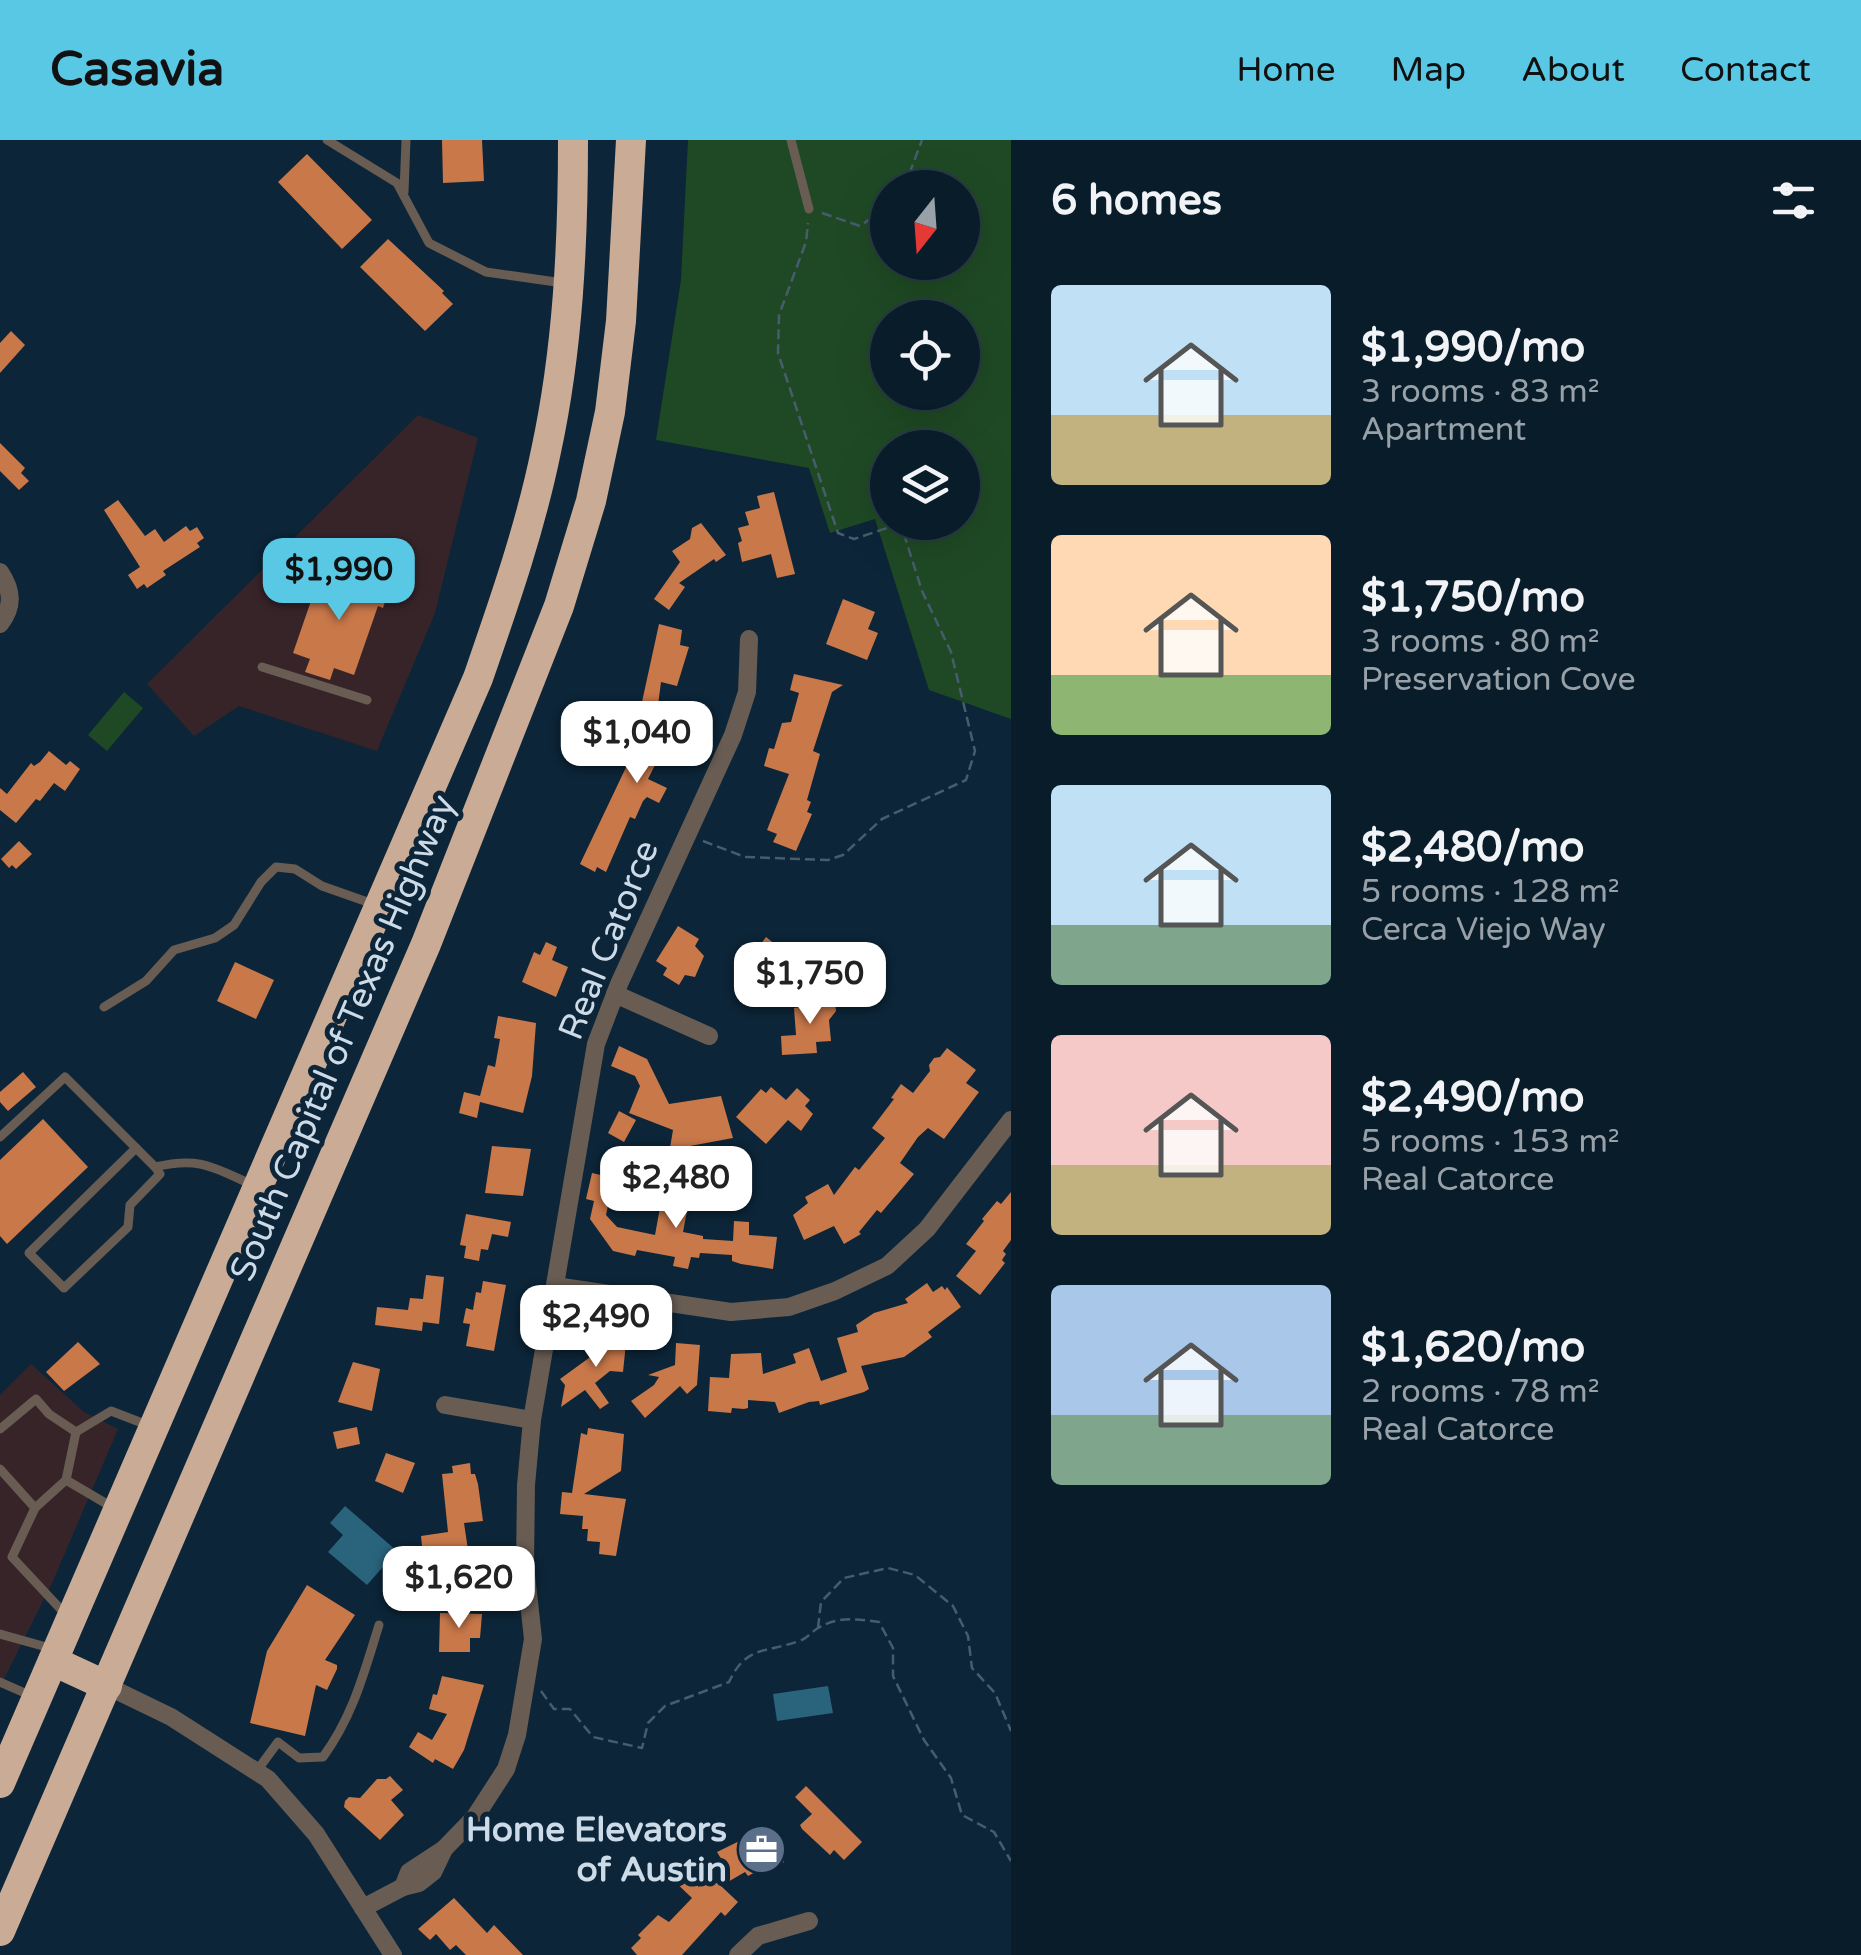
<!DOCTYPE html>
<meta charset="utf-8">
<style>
body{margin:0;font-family:"Varela Round",sans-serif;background:#172936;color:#f1f3f6;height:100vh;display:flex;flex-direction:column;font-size:38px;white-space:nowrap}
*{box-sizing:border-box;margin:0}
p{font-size:32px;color:#99a1a8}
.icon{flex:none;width:55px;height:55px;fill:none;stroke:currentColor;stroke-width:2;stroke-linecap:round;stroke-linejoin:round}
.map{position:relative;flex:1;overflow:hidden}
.sheet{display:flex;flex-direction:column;background:#091c2a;width:850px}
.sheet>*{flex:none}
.needle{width:65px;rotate:197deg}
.tools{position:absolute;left:870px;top:30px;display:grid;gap:20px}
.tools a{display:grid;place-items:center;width:110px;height:110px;border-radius:50%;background:#091c2a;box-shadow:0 10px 40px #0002,0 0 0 2px #293a47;font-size:50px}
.price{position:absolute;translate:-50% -85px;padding:0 22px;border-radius:20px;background:#fff;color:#222;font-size:32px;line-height:65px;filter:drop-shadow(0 2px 5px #0008)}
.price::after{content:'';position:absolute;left:50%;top:60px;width:30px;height:22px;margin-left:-15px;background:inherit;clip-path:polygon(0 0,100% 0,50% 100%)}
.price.selected{background:#59c8e4;color:#111}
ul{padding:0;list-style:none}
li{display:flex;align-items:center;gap:30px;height:250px;padding:0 40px}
li span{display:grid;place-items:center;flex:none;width:280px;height:200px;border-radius:10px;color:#555}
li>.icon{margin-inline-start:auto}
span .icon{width:120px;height:120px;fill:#fffc;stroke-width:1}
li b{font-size:42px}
h2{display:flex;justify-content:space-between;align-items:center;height:120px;padding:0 40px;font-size:42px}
header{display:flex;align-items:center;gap:60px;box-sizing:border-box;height:140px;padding:0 50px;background:#59c8e4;color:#111}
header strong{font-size:48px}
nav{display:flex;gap:55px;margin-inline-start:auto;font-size:35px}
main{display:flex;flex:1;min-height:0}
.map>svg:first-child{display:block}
.commercial{fill:#372429}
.green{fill:#1f4924;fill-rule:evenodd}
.water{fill:#2a637c}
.building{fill:#c9784a}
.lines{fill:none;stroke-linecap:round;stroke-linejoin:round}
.path{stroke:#475d6e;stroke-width:2.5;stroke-dasharray:10 5;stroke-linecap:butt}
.lane{stroke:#685c53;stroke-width:9}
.street{stroke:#685c53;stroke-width:18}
.highway{stroke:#caac96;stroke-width:30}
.labels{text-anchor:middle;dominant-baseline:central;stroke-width:10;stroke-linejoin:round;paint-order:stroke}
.street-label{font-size:35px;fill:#ccdbe7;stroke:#0c2538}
.poi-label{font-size:35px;font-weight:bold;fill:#ccdbe7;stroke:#0c2538;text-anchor:end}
</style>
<header>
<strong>Casavia</strong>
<nav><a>Home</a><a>Map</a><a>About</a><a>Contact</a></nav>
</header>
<main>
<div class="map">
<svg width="1011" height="1815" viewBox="0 0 1011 1815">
<rect width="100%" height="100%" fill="#0c2538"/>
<g class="commercial">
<path d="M418 275 478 298 435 473 377 611 239 566 194 596 147 544Z"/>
<path d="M31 1224 84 1272 118 1289 53 1441 0 1547V1255Z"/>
</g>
<g class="green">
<path d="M688 0H1011V579L929 550 875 379 830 393 809 328 656 300 681 140ZM888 48H962V122H888ZM888 178H962V252H888ZM888 308H962V382H888Z"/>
<path d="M124 552 143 568 107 611 88 595Z"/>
</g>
<g class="water">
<path d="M345 1366 397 1411 367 1445 328 1412 343 1395 330 1383Z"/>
<path d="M828 1546 833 1573 777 1581 773 1554Z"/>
</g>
<g class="building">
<path d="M442 0H482L484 41 443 43Z"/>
<path d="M307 14 372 80 342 109 278 42Z"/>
<path d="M388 99 444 151 442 153 453 164 425 191 360 127Z"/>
<path d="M11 191 25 205 0 233V203Z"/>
<path d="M0 303 25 328 21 333 29 341 19 350 0 331Z"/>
<path d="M774 352 795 434 777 438 771 414 742 422 738 403 742 401 738 388 749 385 745 372 760 368 757 356Z"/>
<path d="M118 360 145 396 155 389 164 402 186 386 190 391 197 387 204 398 197 403 200 407 163 431 166 435 147 448 144 444 137 449 128 435 140 427 104 370Z"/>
<path d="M701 383 726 415 716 422 714 419 679 443 685 447 669 470 654 459 680 422 672 411 690 399 692 388Z"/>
<path d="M322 429 370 446 372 439 390 446 383 468 378 466 354 535 334 528 330 540 305 532 310 519 293 513Z"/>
<path d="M843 459 875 472 868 489 878 493 867 520 826 504Z"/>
<path d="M659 484 682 490 680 505 689 507 677 546 661 542 657 573 640 571Z"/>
<path d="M794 534 843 545 832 552 813 611 820 614 807 660 811 662 807 672 812 674 796 711 773 702 777 694 767 690 789 634 764 626 769 608 774 609 782 583 791 582 799 553 790 550Z"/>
<path d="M660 566 691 581 688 588 694 591 672 622 659 617 648 639 667 648 659 663 647 657 643 661 635 679 630 677 606 732 597 727 595 732 580 724 629 621 633 622Z"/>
<path d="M49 611 66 625 70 621 80 629 65 651 54 643 40 661 36 659 16 683 0 670V648L7 654 31 623 34 626 40 622Z"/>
<path d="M19 701 32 714 16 729 12 725 9 728 1 719Z"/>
<path d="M678 786 699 799 695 806 704 816 695 837 685 835 679 845 663 835 667 828 656 821Z"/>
<path d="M766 797 776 805 749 843 738 835Z"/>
<path d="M546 802 557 807 552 820 568 827 556 857 522 842 534 812 540 815Z"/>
<path d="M809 806 827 827 812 838 795 818Z"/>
<path d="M235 822 274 840 256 879 217 861Z"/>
<path d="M830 860 835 863 836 871 829 880 831 901 816 902 817 913 782 915 781 896 796 895 794 868 800 867 802 861Z"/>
<path d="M498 876 536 883 532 936 523 973 480 962 477 978 459 973 464 952 480 956 488 925 495 927 500 899 494 898Z"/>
<path d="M619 906 647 919 669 964 721 956 733 998 690 1006 689 1014 670 1008 673 990 629 973 640 946 635 936 611 926Z"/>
<path d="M947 908 976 930 966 943 979 952 944 999 928 988 918 997 900 1023 914 1034 881 1073 877 1070 859 1092 861 1094 844 1104 834 1086 804 1100 793 1075 808 1063 805 1057 828 1044 834 1055 855 1027 859 1030 885 998 872 988 894 959 891 958 901 944 913 953 930 931 929 925 934 918 940 917Z"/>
<path d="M23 932 36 947 8 971 0 962V952Z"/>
<path d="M771 947 786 960 797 948 810 960 805 966 813 974 801 991 788 980 766 1004 736 977 761 949 766 953Z"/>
<path d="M619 971 636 980 624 1002 608 993Z"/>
<path d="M43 979 88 1027 7 1104 0 1096V1020Z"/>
<path d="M492 1006 531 1009 523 1056 485 1053Z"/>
<path d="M592 1033 614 1038 606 1075 617 1087 655 1095 665 1040 692 1045 683 1092 703 1096V1099L733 1101 734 1081 749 1082V1095L777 1097 773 1129 741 1124 732 1121V1115L700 1113 699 1118 691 1117 688 1129 673 1126 675 1117 637 1110 635 1116 613 1111 590 1079 594 1061 586 1059Z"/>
<path d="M1011 1052V1100L1003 1111 1006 1114 1002 1120 1005 1123 980 1155 956 1136 976 1111 966 1104 984 1081 982 1079 997 1061 1001 1064Z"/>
<path d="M466 1074 511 1082 508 1097 492 1094 488 1110 481 1109 479 1121 464 1118 466 1106 460 1105Z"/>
<path d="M426 1135 444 1137 439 1184 423 1182 422 1191 375 1185 377 1167 408 1170 410 1158 423 1159Z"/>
<path d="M483 1141 506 1145 494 1211 466 1206 470 1184 463 1183 466 1168 473 1170 476 1152 481 1153Z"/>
<path d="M927 1143 933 1152 942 1146 945 1150 947 1147 961 1167 928 1192 932 1197 904 1217 861 1226 869 1249 864 1252 820 1265 819 1261 809 1262 779 1273 775 1262 748 1260V1268L744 1269 732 1268 731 1273 708 1271 710 1237 729 1238 731 1214 761 1213 763 1234 796 1223 793 1214 809 1208 821 1241 847 1232 837 1198 858 1192 856 1185 874 1173 908 1163 905 1159Z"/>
<path d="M605 1190 627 1193 623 1232 610 1231 595 1243 609 1263 600 1269 585 1250 561 1267 565 1245 560 1239 604 1207Z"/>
<path d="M78 1202 100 1224 64 1251 46 1232Z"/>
<path d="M676 1203 700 1205 697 1245 687 1254 680 1246 645 1278 631 1261 654 1245 659 1237 648 1235 675 1225Z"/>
<path d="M353 1222 380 1229 372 1271 338 1262Z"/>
<path d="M357 1287 360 1304 337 1309 333 1292Z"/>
<path d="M588 1288 624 1294 621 1331 584 1354 626 1359 616 1416 599 1414 600 1402 587 1401 588 1389H582L583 1376 560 1374 562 1352 572 1353 581 1293 587 1295Z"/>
<path d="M386 1313 415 1323 403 1353 375 1341Z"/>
<path d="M470 1323 471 1334H475L478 1344 483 1381 464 1383 471 1430 431 1436 427 1410 422 1406 421 1396 448 1392 442 1334 453 1333 452 1326Z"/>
<path d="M307 1445 355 1475 325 1520 337 1525V1529L327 1550 316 1545 305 1596 250 1583 267 1511Z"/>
<path d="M440 1473 482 1474 480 1498H470V1512H439Z"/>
<path d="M442 1536 484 1545 464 1610 453 1629 435 1619 433 1623 409 1607 418 1592 432 1600 447 1574 429 1569 433 1554 437 1555Z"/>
<path d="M390 1636 403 1650 391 1660 404 1675 380 1700 344 1667 345 1661 349 1657 360 1658 377 1639H386Z"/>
<path d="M806 1646 862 1702 844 1720 834 1710 830 1715 802 1689 800 1685 812 1674 795 1657Z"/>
<path d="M770 1686 778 1701 774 1703 784 1722 768 1732 765 1727 748 1736 745 1732 721 1746 738 1762 725 1776 721 1772 682 1815H637L631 1808 641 1798 638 1795 658 1775 669 1782 692 1758 671 1738 679 1730 699 1747 723 1722 717 1712Z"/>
<path d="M454 1758 487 1793 494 1785 523 1815H466L456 1805 450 1810 436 1794 430 1800 418 1789Z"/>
</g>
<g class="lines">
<g class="path">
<path d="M904 48 922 0"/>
<path d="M822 73 860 86 888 66"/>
<path d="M703 701 745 717 828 720 843 715 882 679 966 640 975 611 951 512 922 451 903 391 893 386 854 399 838 393 778 213 779 175 806 102 808 83"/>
<path d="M818 1488 821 1462 844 1438 888 1428 915 1435 953 1466 968 1496 972 1528 995 1553 1011 1591"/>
<path d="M541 1551 554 1569H570L593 1597 642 1608 648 1583 665 1566 729 1542C746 1505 766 1513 799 1501 807 1499 811 1492 818 1488 838 1476 857 1479 879 1482L893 1508V1536L924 1600 951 1638 962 1675 994 1692 1011 1721"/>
</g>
<g class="lane">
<path d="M327 0 397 43 429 103 486 132 563 143"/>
<path d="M791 0 809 69"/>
<path d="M404 52 406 0"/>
<path d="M262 527 367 560"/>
<path d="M104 867 146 841 174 810 215 798 234 785 261 742 276 727 295 729 322 746 376 765"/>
<path d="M0 997 65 937 136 1008"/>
<path d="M155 1027 160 1034 130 1065 128 1087 64 1148 29 1113 136 1008 155 1027C201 1016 214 1028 255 1046"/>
<path d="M0 1289 36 1259 49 1274 76 1292 111 1271 150 1286"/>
<path d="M76 1292 66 1340 112 1367"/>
<path d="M0 1329 35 1368 12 1417 67 1476"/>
<path d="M35 1368 66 1340"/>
<path d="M0 1494 50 1508"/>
<path d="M0 1542 34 1557"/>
<path d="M256 1632 278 1602 299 1618 323 1617C353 1576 364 1533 379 1485"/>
</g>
<g class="street">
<path d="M0 432C12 450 14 466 0 484"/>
<path d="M615 854 709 896"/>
<path d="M555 1146 731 1172 789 1167 835 1151 887 1126 927 1089 1011 980"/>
<path d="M445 1265 532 1280"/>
<path d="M107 1546 171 1577 268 1639 316 1694 393 1815"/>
<path d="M403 1747 409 1732 444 1709"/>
<path d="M363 1768 403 1747 419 1743 433 1732 444 1709 475 1677 506 1629 517 1595 533 1499 525 1426 526 1345 532 1280 596 904 619 844 733 595 747 552 749 499"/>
<path d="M738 1815 758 1796 809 1781"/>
</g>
<g class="highway">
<path d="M53 1521 107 1546"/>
<path d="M0 1643 478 538C504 463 530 389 546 311 568 209 573 104 573 0"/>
<path d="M0 1791 426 804 559 466 591 361 610 272 621 181 631 0"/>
</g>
</g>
<defs>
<symbol id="office-disc" viewBox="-11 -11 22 22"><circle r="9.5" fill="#5c6f8a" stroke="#0c2538"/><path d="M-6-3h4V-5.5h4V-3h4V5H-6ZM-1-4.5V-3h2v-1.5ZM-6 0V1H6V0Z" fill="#fff"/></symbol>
</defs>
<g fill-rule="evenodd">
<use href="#office-disc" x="734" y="1682" width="55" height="55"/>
</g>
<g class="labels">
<g class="street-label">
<text transform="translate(609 800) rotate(-68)">Real Catorce</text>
<text transform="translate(343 898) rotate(-67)">South Capital of Texas Highway</text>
</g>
<g class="poi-label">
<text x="727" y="1690">Home Elevators<tspan x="727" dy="40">of Austin</tspan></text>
</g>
</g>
</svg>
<div class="tools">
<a><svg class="needle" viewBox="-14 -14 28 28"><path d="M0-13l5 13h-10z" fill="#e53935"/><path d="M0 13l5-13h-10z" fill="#99a1a8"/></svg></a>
<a><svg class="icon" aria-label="locate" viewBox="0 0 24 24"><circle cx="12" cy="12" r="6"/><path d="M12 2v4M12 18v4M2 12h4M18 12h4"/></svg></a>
<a><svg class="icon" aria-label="layers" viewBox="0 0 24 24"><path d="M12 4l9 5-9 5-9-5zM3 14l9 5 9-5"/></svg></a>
</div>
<b class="price selected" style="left:339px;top:483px">$1,990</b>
<b class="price" style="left:637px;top:646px">$1,040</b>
<b class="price" style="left:810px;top:887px">$1,750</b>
<b class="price" style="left:676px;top:1091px">$2,480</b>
<b class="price" style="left:596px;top:1230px">$2,490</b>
<b class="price" style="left:459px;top:1491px">$1,620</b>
</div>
<section class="sheet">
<h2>6 homes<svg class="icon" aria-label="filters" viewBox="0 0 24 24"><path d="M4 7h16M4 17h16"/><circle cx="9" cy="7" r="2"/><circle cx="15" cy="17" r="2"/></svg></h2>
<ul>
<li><span style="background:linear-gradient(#bfe0f5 65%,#c2b280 0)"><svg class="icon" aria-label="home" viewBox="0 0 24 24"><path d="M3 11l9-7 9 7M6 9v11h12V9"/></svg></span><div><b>$1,990/mo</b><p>3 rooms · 83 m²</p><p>Apartment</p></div></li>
<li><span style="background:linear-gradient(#ffd9b3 70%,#8fb573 0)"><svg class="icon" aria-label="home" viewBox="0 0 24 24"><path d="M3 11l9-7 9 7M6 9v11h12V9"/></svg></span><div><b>$1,750/mo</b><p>3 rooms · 80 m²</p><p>Preservation Cove</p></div></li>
<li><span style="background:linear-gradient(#bfe0f5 70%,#7fa58c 0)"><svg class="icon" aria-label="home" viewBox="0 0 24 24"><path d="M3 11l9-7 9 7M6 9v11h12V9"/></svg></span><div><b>$2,480/mo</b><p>5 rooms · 128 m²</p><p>Cerca Viejo Way</p></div></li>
<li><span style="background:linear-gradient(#f6c9c9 65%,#c2b280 0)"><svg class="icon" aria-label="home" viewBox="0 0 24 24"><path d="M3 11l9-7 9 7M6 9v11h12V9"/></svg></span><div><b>$2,490/mo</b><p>5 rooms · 153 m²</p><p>Real Catorce</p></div></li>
<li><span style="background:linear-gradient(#a9c7e8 65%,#7fa58c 0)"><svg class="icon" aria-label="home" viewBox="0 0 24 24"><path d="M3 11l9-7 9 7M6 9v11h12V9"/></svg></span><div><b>$1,620/mo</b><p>2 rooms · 78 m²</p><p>Real Catorce</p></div></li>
</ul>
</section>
</main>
